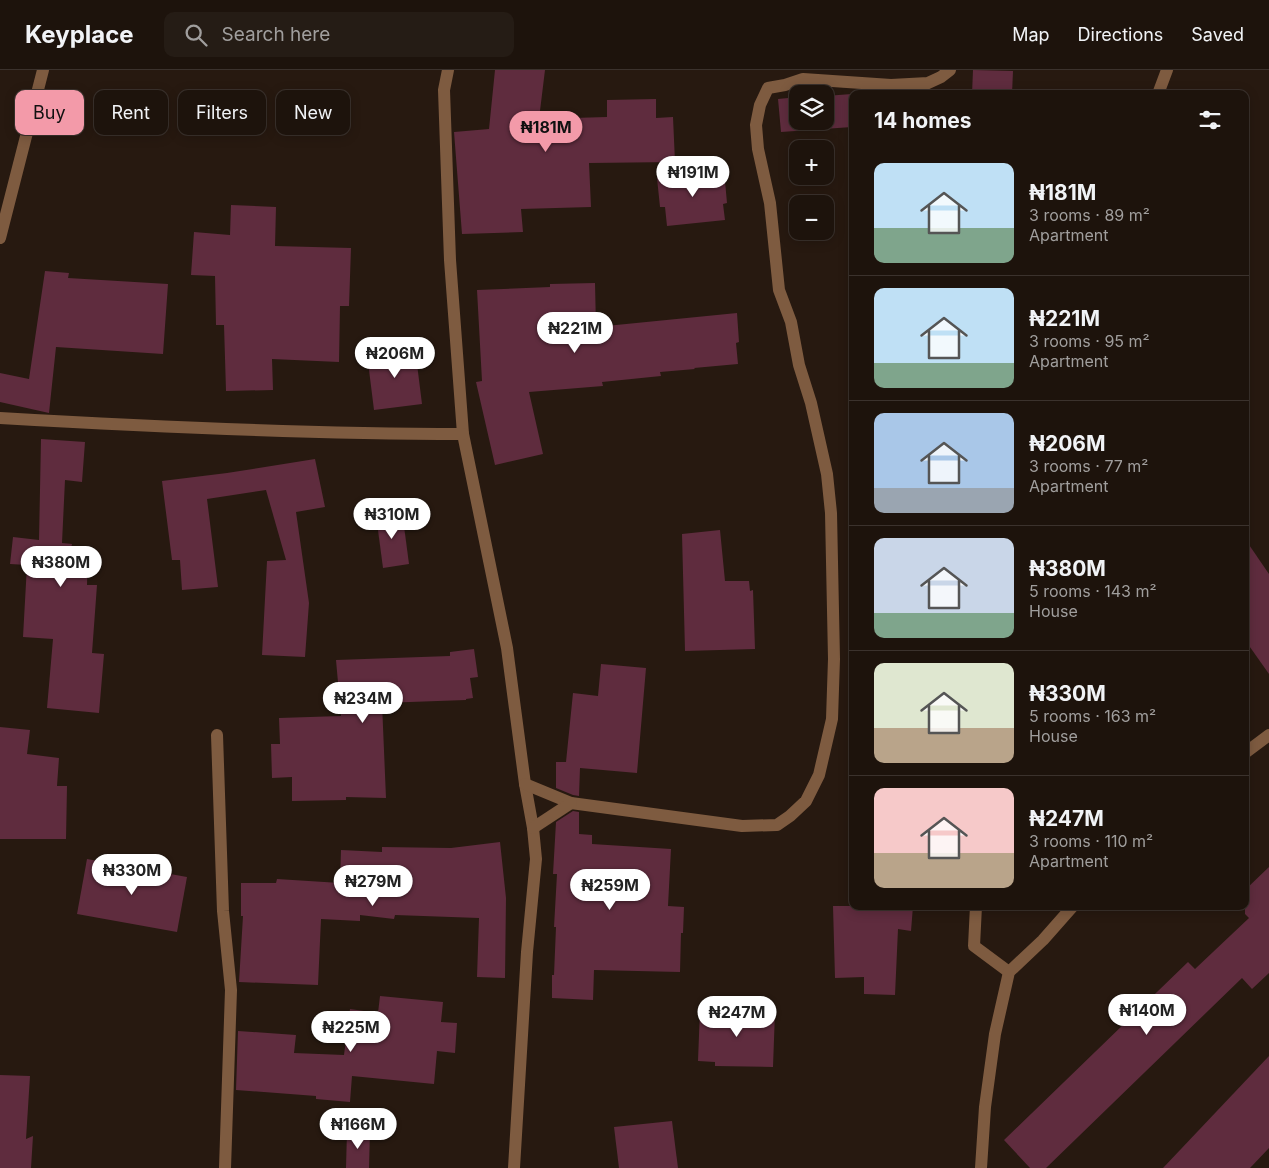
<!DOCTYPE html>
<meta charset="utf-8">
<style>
body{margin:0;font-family:Inter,sans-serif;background:#251c15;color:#f1f3f6;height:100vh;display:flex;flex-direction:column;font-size:19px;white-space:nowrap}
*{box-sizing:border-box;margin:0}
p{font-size:16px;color:#a09e9d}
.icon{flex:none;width:28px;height:28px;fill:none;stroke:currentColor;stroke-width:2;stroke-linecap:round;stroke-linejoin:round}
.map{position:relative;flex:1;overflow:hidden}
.sheet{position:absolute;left:849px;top:20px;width:400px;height:820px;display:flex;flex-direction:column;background:#1d130c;border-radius:10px;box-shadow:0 2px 12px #0003,0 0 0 1px #3b322d}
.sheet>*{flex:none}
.top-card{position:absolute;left:15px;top:20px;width:475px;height:45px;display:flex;gap:10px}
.controls{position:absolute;left:789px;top:15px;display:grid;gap:10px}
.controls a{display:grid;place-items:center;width:45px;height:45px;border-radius:10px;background:#1d130c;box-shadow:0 2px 12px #0003,0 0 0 1px #3b322d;font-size:25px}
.price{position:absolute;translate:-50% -42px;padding:0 11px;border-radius:18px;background:#fff;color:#222;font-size:16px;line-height:32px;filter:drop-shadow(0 1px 2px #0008)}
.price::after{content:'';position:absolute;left:50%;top:30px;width:15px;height:11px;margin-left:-8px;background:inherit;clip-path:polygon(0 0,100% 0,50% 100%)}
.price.current{background:#f39aa9;color:#111}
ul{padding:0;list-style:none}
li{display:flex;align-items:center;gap:15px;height:125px;padding:0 25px}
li+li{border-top:1px solid #3b322d}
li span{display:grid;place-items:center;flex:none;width:140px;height:100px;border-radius:10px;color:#555}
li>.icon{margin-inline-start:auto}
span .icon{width:60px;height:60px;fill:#fffc;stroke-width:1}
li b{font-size:21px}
h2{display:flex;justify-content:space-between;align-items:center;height:60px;padding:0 25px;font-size:21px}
.pill{padding:0 18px;border-radius:10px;background:#1d130c;box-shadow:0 2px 12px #0003,0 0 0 1px #3b322d;font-size:18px;line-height:45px}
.pill.current{background:#f39aa9;color:#111}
header{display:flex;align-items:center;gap:30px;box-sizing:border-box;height:70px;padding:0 25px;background:#1d130c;border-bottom:1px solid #3b322d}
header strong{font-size:24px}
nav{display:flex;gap:28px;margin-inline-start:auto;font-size:18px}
.search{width:350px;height:45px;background:#251c15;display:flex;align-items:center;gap:12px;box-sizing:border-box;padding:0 18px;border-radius:10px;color:#a09e9d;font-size:19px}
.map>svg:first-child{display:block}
.building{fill:#5f2c3e}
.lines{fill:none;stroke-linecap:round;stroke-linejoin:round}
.street{stroke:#7e5b40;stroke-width:12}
</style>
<header>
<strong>Keyplace</strong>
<div class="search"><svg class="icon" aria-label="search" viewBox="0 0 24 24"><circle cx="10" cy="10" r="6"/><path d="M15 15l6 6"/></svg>Search here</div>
<nav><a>Map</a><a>Directions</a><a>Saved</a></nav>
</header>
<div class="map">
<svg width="1269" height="1098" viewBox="0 0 1269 1098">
<rect width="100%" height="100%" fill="#271910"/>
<g class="building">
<path d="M495 0H545L539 49 607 47V30L656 29V48L673 47 675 92 589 93 591 137 521 139 523 162 462 164 454 62 489 59Z"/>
<path d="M973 0 1013 1 1012 24H972Z"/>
<path d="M852 24V57L781 62 778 29 798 27V51H825V26Z"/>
<path d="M724 100 727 133 723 134 725 150 667 156 665 137H660L657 108Z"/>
<path d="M231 135 276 137 275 176 351 178 349 236H340L339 292 272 289 273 320 226 321 224 255H216L215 206 191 205 194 162 230 165Z"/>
<path d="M45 201 69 203 68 208 168 214 163 284 56 277 49 343 0 332V303L29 309Z"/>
<path d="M595 213 596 257 737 243 739 272 736 273 738 294 694 298 695 299 660 302 661 306 602 312 603 316 529 322 543 384 495 395 476 312 482 311 477 220 550 217V214Z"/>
<path d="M415 278 422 334 374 340 367 284Z"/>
<path d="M41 369 85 372 82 412 65 410 62 473 72 474 71 478 88 480 87 515H97L92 583 104 584 99 643 47 638 53 569 23 567 27 495 10 494 13 467 39 470Z"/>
<path d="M315 389 325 437 296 442 309 533 305 587 262 585 267 491 286 490 266 420 207 429 218 517 182 520 180 490H172L162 411 227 403Z"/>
<path d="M402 441 409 494 383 498 376 445Z"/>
<path d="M720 460 725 511H749L750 521 753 520 755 579 685 581 682 464Z"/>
<path d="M1245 469 1269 504V604L1245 570Z"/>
<path d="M474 579 478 607 470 608 473 628 466 629V630L382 633 386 728 346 727V730L292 731V707L272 708 271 674H280L279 648 341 646 336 590 450 586V582Z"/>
<path d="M601 594 646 598 637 703 580 698 579 726 573 725 556 718V692H566L573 623 598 626Z"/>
<path d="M0 657 30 660 27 684 59 688 57 716H67L66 769H0Z"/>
<path d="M573 741 579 742V764L592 765V774L671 779 668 836 684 837 683 863H681L680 902 594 900 593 930 552 928V905H554L556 857H554L557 804H553L556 752Z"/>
<path d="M500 772 506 828 505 908 477 907 479 848 395 845 394 849 360 845V851L321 849 318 915 239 912 243 846H241V813H276L277 809 340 813 341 780 382 782V777L451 778Z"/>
<path d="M87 789 187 807 177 862 77 844Z"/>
<path d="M1269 797V903L1252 919 1242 908 1046 1098H1030L1004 1070 1188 892 1195 899 1249 848 1245 844V820Z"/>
<path d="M833 836H913L911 861 898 859 895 925 864 924V907L835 908Z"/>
<path d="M380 926 443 932 441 952 457 953 455 983 437 981 434 1014 352 1006 350 1032 316 1029V1026L236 1020 238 961 296 965 294 983 344 985 350 939 378 943Z"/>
<path d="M700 939 775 942 773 997 715 996V992L698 991Z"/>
<path d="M1269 986V1078L1250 1098H1163Z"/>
<path d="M0 1005 30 1006 26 1069 33 1066 31 1098H0Z"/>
<path d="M672 1051 678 1098H619L614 1057Z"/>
<path d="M347 1061H370L369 1098H346Z"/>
</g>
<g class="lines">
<g class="street">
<path d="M448 0 444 20 450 190 463 364 507 578 525 714 533 758 536 789 527 882 514 1098"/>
<path d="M1158 24 1167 0"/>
<path d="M0 168 43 0"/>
<path d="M0 348C154 357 309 364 463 364"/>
<path d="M217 665 223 841 231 920 225 1098"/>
<path d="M1245 683 1269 665"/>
<path d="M525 714 571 733 742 756 777 755 790 746 806 731 819 705 832 649 834 589 831 443 827 404 811 333 799 295 791 252 779 220 770 133 758 79 756 55 760 35 768 18 785 15 803 9 891 15 928 13 941 7 950 0"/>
<path d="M533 758 571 733"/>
<path d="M976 836 974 876 1009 902"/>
<path d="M981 1098 985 1037 995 964 1009 902 1043 870 1073 836"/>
</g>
</g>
</svg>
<div class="controls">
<a><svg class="icon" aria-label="layers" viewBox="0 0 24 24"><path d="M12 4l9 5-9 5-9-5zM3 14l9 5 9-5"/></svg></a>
<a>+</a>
<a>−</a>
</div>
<b class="price current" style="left:546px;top:83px">₦181M</b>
<b class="price" style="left:693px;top:128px">₦191M</b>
<b class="price" style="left:575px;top:284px">₦221M</b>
<b class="price" style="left:395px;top:309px">₦206M</b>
<b class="price" style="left:392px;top:470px">₦310M</b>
<b class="price" style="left:61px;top:518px">₦380M</b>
<b class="price" style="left:363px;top:654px">₦234M</b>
<b class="price" style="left:132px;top:826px">₦330M</b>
<b class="price" style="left:373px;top:837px">₦279M</b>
<b class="price" style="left:610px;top:841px">₦259M</b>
<b class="price" style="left:1147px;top:966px">₦140M</b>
<b class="price" style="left:737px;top:968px">₦247M</b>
<b class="price" style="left:351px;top:983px">₦225M</b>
<b class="price" style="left:358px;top:1080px">₦166M</b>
<div class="top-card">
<a class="pill current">Buy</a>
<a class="pill">Rent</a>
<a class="pill">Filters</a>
<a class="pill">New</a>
</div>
<section class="sheet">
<h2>14 homes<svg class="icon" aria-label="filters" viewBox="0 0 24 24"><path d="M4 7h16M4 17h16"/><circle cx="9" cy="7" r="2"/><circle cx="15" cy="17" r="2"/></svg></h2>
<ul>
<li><span style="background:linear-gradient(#bfe0f5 65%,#7fa58c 0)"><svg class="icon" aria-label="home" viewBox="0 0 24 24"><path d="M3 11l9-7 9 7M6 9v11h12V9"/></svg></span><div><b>₦181M</b><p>3 rooms · 89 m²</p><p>Apartment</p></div></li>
<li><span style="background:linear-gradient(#bfe0f5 75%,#7fa58c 0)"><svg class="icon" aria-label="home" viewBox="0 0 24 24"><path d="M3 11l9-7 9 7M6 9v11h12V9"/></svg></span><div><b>₦221M</b><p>3 rooms · 95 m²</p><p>Apartment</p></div></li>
<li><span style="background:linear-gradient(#a9c7e8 75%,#9aa5b1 0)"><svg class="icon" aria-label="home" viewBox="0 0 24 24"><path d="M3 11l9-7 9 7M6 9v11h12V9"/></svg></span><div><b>₦206M</b><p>3 rooms · 77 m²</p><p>Apartment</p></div></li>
<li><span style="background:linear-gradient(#c9d6e8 75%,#7fa58c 0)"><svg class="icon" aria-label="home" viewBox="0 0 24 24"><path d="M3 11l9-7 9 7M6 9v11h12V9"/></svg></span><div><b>₦380M</b><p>5 rooms · 143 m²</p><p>House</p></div></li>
<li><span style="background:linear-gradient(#dfe7d0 65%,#b9a48a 0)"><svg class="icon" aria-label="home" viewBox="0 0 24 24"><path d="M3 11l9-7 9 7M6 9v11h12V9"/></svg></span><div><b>₦330M</b><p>5 rooms · 163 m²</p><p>House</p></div></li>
<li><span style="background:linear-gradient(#f6c9c9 65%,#b9a48a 0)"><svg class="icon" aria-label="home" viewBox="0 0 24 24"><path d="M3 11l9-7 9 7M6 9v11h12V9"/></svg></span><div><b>₦247M</b><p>3 rooms · 110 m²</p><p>Apartment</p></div></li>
</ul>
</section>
</div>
